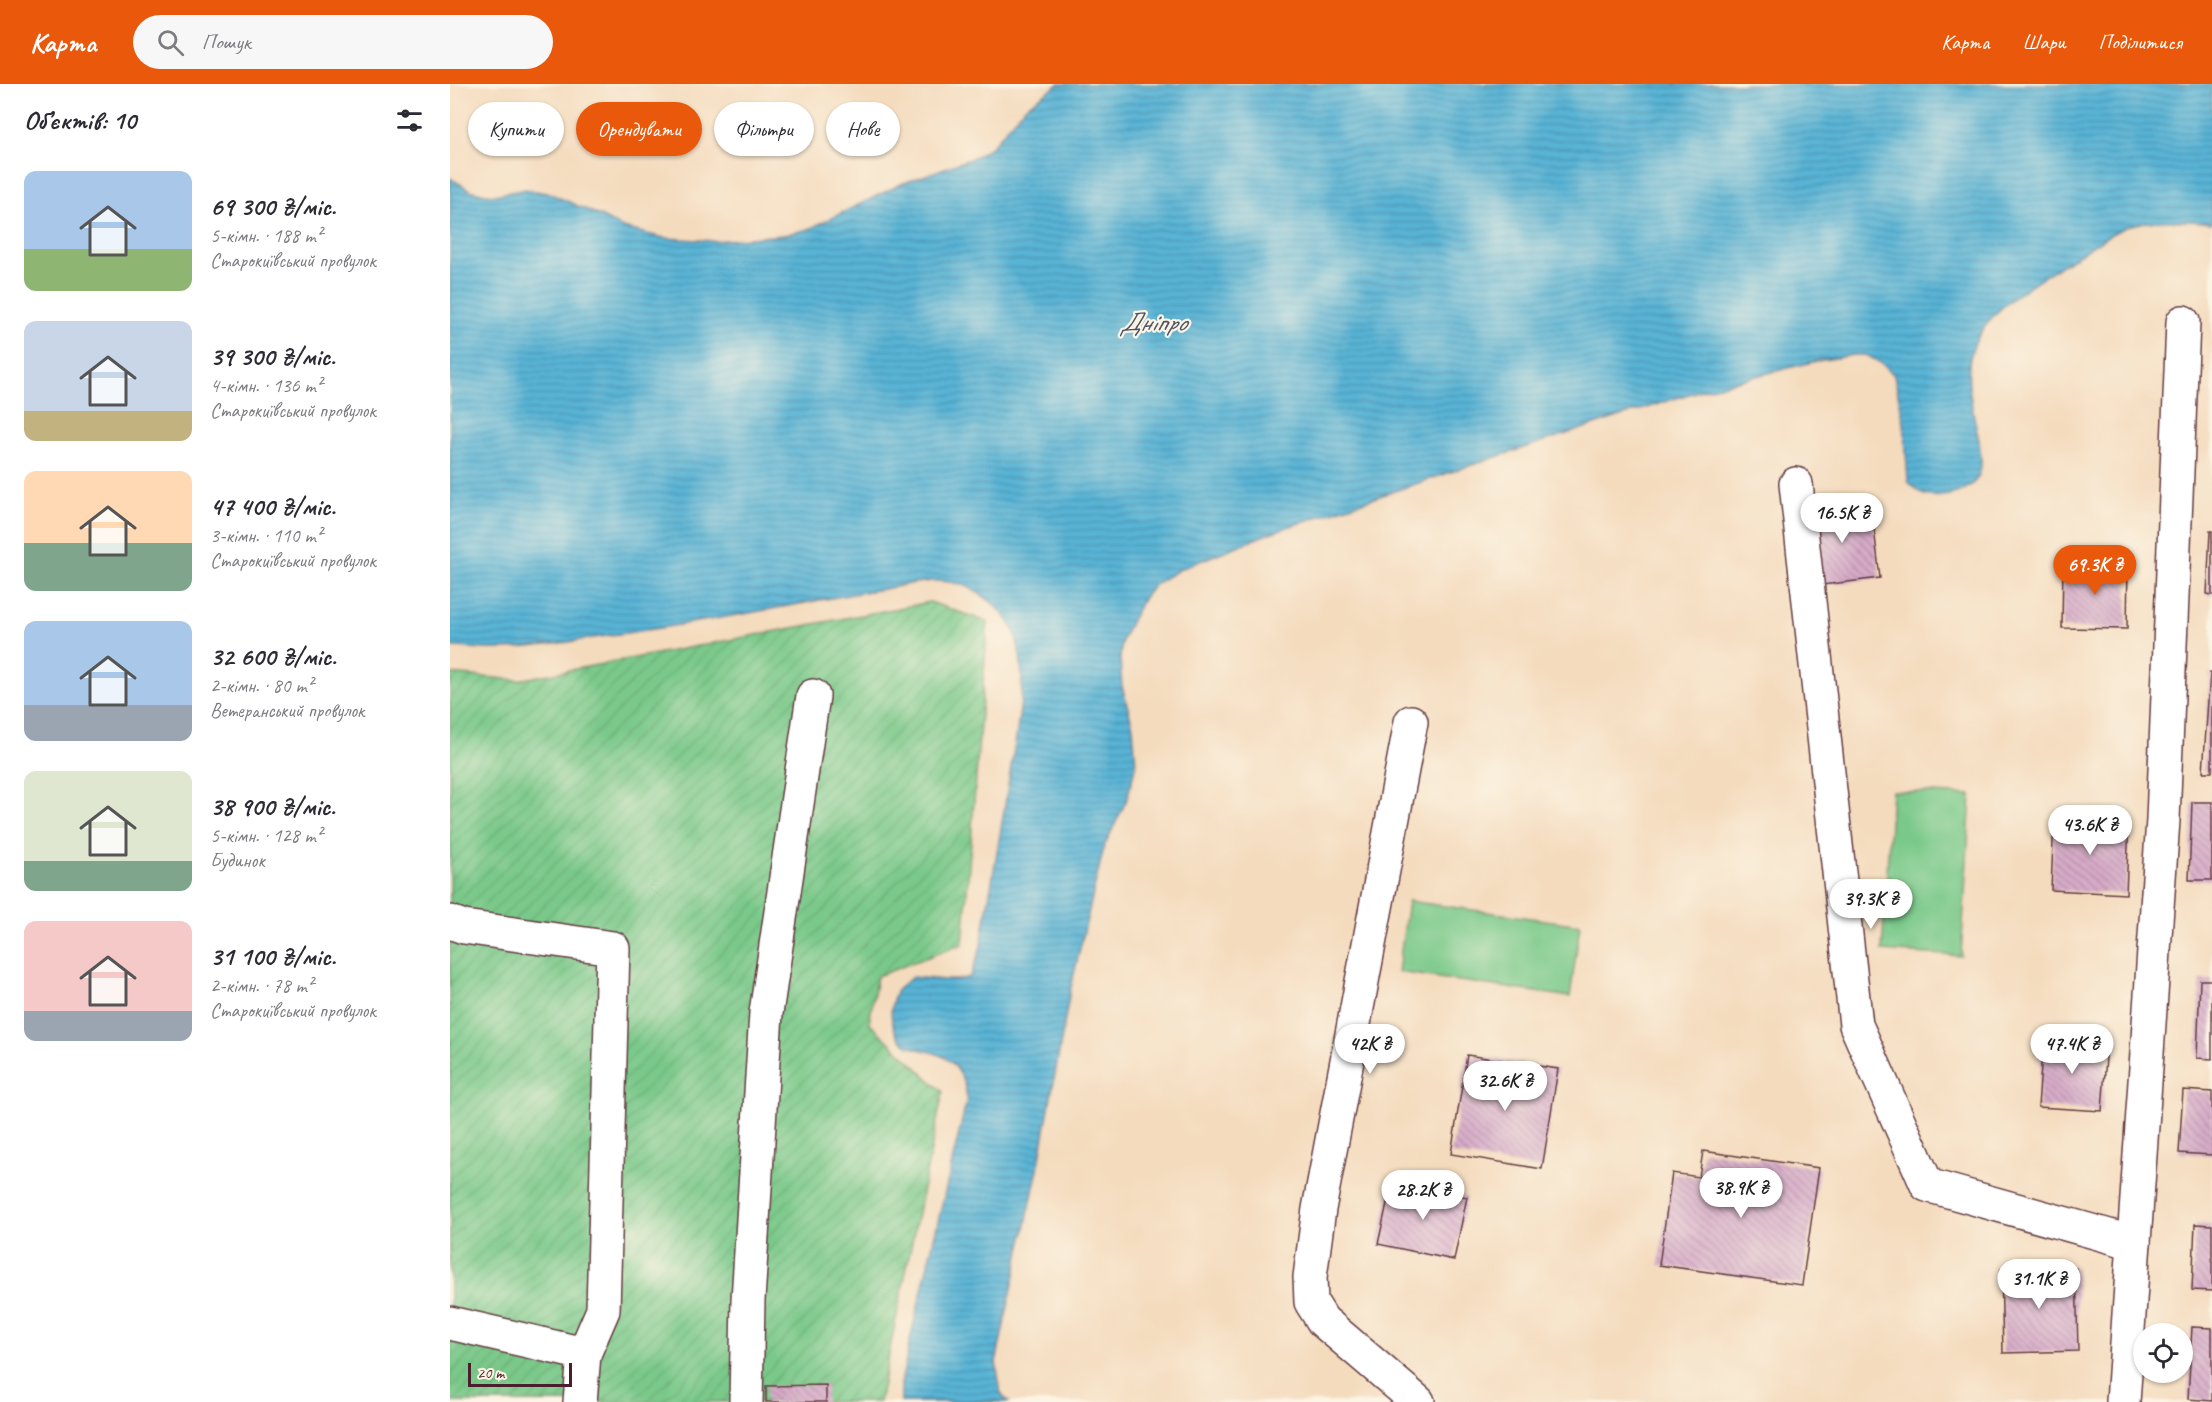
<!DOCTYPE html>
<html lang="uk">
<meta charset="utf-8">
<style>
body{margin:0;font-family:Caveat,sans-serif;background:#f7f7f7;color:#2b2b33;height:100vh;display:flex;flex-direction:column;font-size:22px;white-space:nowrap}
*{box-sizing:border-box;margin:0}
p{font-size:20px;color:#7c7c81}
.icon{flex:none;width:33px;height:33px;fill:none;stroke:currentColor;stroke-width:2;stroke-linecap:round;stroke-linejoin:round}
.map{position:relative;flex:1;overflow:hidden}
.side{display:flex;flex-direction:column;background:#fff;width:450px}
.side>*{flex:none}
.top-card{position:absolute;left:18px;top:18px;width:570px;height:54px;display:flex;gap:12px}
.controls{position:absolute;left:1683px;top:1239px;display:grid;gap:12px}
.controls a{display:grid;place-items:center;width:60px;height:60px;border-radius:50%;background:#fff;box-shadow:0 2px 4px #0004;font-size:30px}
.scale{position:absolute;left:18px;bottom:15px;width:104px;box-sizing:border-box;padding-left:6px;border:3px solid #4a1f2b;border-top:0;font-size:16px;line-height:21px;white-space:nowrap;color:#4a1f2b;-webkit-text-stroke:4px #fcf5e5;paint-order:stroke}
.price{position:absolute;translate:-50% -51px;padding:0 14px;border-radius:21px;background:#fff;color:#222;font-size:20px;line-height:39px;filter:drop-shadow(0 2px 3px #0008)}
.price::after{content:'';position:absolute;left:50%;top:36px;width:18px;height:14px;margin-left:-9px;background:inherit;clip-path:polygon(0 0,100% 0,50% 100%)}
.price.selected{background:#ea580c;color:#fff}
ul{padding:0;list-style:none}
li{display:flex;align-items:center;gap:18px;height:150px;padding:0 24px}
li span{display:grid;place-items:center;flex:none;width:168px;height:120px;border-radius:12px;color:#555}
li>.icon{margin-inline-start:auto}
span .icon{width:72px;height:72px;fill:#fffc;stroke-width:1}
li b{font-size:26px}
h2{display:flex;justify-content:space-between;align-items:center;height:72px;padding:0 24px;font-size:26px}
.pill{padding:0 21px;border-radius:27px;background:#fff;box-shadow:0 2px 4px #0004;font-size:21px;line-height:54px}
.pill.selected{background:#ea580c;color:#fff}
header{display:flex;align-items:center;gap:36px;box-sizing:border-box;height:84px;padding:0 30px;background:#ea580c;color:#fff}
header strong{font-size:28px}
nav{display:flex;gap:33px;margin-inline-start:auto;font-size:21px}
.search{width:420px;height:54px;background:#f7f7f7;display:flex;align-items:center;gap:15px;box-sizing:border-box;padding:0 21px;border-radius:33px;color:#7c7c81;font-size:22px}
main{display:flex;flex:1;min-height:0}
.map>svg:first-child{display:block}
.garden{fill:url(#garden-furrows);stroke:#62745a;stroke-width:1.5}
.pitch{fill:#7ac98a;stroke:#62745a;stroke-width:1.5}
.water{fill:url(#water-rules);stroke:#516a80;stroke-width:1.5}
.building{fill:url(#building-back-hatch)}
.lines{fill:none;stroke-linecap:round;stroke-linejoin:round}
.street-casing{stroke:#643b41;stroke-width:36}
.street{stroke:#fff;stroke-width:33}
.labels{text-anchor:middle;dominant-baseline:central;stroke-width:4.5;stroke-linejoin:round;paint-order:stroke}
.water-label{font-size:27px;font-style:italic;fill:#4f5367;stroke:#fcf5e5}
</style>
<header>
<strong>Карта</strong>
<div class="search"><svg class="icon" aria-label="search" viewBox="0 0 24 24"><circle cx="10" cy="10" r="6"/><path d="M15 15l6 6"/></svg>Пошук</div>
<nav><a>Карта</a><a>Шари</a><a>Поділитися</a></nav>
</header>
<main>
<section class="side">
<h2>Об’єктів: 10<svg class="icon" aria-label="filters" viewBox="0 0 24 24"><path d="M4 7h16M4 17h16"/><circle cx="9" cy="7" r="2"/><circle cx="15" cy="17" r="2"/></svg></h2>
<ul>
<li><span style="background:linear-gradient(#a9c7e8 65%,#8fb573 0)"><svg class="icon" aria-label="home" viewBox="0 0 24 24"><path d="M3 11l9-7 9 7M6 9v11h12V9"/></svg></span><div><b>69 300 ₴/міс.</b><p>5-кімн. · 188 m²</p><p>Старокиївський провулок</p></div></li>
<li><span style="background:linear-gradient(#c9d6e8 75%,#c2b280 0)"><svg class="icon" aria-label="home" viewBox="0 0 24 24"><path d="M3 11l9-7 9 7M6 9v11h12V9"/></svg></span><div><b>39 300 ₴/міс.</b><p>4-кімн. · 136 m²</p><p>Старокиївський провулок</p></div></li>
<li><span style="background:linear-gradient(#ffd9b3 60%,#7fa58c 0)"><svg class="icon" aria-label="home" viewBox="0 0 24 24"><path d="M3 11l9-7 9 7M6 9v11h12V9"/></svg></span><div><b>47 400 ₴/міс.</b><p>3-кімн. · 110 m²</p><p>Старокиївський провулок</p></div></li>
<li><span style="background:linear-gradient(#a9c7e8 70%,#9aa5b1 0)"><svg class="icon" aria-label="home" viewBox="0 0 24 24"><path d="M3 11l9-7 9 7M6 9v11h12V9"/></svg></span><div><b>32 600 ₴/міс.</b><p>2-кімн. · 80 m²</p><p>Ветеранський провулок</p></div></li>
<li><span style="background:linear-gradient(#dfe7d0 75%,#7fa58c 0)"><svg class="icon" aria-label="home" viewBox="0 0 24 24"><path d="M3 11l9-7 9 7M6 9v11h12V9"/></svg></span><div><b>38 900 ₴/міс.</b><p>5-кімн. · 128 m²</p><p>Будинок</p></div></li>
<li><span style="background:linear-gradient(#f6c9c9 75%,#9aa5b1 0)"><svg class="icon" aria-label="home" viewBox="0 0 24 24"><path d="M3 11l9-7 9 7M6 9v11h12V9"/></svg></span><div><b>31 100 ₴/міс.</b><p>2-кімн. · 78 m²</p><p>Старокиївський провулок</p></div></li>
</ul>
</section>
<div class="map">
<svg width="1762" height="1318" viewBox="0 0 1762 1318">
<defs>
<pattern id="garden-furrows" width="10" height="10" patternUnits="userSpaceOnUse" patternTransform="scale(1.5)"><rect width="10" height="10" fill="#7ac98a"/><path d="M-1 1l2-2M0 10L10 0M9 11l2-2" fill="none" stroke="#6bac77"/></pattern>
<pattern id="water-rules" width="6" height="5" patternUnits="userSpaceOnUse" patternTransform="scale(1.5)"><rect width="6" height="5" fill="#58b4d6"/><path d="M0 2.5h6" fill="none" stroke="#4b92ae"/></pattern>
<pattern id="building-back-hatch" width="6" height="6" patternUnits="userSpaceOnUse" patternTransform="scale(1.5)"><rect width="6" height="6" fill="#d7acc9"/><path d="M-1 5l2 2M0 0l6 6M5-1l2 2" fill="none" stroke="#b08ba3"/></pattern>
</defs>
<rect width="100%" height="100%" fill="#fcf5e5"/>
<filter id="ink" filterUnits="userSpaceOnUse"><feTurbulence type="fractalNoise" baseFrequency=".0167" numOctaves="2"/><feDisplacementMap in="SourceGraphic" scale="12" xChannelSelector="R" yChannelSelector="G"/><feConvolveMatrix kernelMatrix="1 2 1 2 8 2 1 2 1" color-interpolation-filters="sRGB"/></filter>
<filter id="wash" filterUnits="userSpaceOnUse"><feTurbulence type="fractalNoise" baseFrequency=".008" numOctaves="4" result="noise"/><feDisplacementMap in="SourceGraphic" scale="24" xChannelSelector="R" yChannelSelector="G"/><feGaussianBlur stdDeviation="1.35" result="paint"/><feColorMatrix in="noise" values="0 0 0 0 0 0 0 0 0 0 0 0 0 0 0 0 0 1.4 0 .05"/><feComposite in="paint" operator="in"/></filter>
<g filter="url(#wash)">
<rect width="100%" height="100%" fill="#f4dbbe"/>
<path class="garden" d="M480 518 538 538 513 860 427 892 419 939 493 1008 429 1318H0V590L68 596Z"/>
<g class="pitch">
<path d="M1442 707 1521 711 1511 872 1432 867Z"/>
<path d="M958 817 1130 841 1120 913 948 888Z"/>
</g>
<path class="water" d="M609 0H1762V139C1739 136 1697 135 1676 143 1658 150 1641 163 1625 173 1590 195 1535 224 1522 267 1513 295 1524 329 1529 357 1530 367 1533 378 1530 388 1524 407 1494 416 1475 411 1468 409 1463 403 1458 397L1454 339 1444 291 1431 279 1416 271H1403L1362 278 1248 307 1022 381 820 449 730 485 705 500 692 516 678 543 672 557 670 575 672 602 683 643 686 681 677 715 654 763 620 907 588 1085 546 1278 551 1310 559 1318H451V1300L459 1260 517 1015C515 992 505 974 481 968 472 966 462 965 455 959 440 948 438 924 446 908 450 901 457 897 463 893L495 896H507L520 893 530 866C540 807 551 748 560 689 567 645 579 598 566 553 559 527 525 501 499 498 479 495 459 500 439 504 409 509 379 514 349 520 289 531 229 542 169 550 127 556 84 565 41 565 27 565 14 563 0 563V94L20 106 35 110 45 111 76 105 101 110 150 132 173 144 214 154 265 157 333 151 359 145 451 100 525 73 541 63 575 23Z"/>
<g id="blocks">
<g class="building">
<path d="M1421 419 1430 494 1364 502 1354 427Z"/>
<path d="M1760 447H1762V511L1757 510Z"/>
<path d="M1613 479 1678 480 1677 545 1612 544Z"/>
<path d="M1760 589H1762V688H1753Z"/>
<path d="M1742 718H1762V796H1739Z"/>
<path d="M1604 734 1679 738 1676 810 1601 806Z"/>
<path d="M1750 896H1762V975L1747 974Z"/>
<path d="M1593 955 1657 960 1652 1027 1588 1023Z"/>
<path d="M1017 971 1108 985 1092 1085 1001 1070Z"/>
<path d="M1733 1006 1762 1008V1071L1729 1069Z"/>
<path d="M1253 1067 1369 1084 1352 1201 1209 1181 1222 1089 1249 1093Z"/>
<path d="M942 1097 1017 1113 1004 1176 928 1160Z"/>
<path d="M1745 1140 1762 1141V1207L1742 1206Z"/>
<path d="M1626 1184 1628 1267 1553 1269 1551 1185Z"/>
<path d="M1742 1243 1762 1244V1317L1738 1315Z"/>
<path d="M376 1301V1318H316V1302Z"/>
</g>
</g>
</g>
<g filter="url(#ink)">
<use href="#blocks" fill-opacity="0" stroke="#643b41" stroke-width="1.5"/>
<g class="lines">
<defs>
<g id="street">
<path d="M1346 400 1406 941 1477 1101 1684 1159"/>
<path d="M961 638 869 1125 860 1193 861 1218 873 1237 968 1318"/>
<path d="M0 838 14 843 163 864 153 1226 134 1270"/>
<path d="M0 1239 134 1270 130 1318"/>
<path d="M296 1318 298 1216 316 929 363 612"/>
<path d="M1673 1318 1713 736 1733 238"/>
</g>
</defs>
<use href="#street" class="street-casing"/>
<use href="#street" class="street"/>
</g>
</g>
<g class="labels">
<g class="water-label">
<text x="703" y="238">Дніпро</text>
</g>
</g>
</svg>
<div class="controls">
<a><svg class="icon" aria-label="locate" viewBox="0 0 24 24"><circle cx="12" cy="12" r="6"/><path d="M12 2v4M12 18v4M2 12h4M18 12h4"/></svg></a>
</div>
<div class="scale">20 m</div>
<b class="price" style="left:1392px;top:460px">16.5K ₴</b>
<b class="price selected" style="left:1645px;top:512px">69.3K ₴</b>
<b class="price" style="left:1640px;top:772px">43.6K ₴</b>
<b class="price" style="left:1421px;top:846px">39.3K ₴</b>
<b class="price" style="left:920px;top:991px">42K ₴</b>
<b class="price" style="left:1622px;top:991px">47.4K ₴</b>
<b class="price" style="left:1055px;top:1028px">32.6K ₴</b>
<b class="price" style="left:1291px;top:1135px">38.9K ₴</b>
<b class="price" style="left:973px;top:1137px">28.2K ₴</b>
<b class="price" style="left:1589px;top:1226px">31.1K ₴</b>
<div class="top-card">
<a class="pill">Купити</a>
<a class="pill selected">Орендувати</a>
<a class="pill">Фільтри</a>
<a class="pill">Нове</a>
</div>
</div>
</main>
